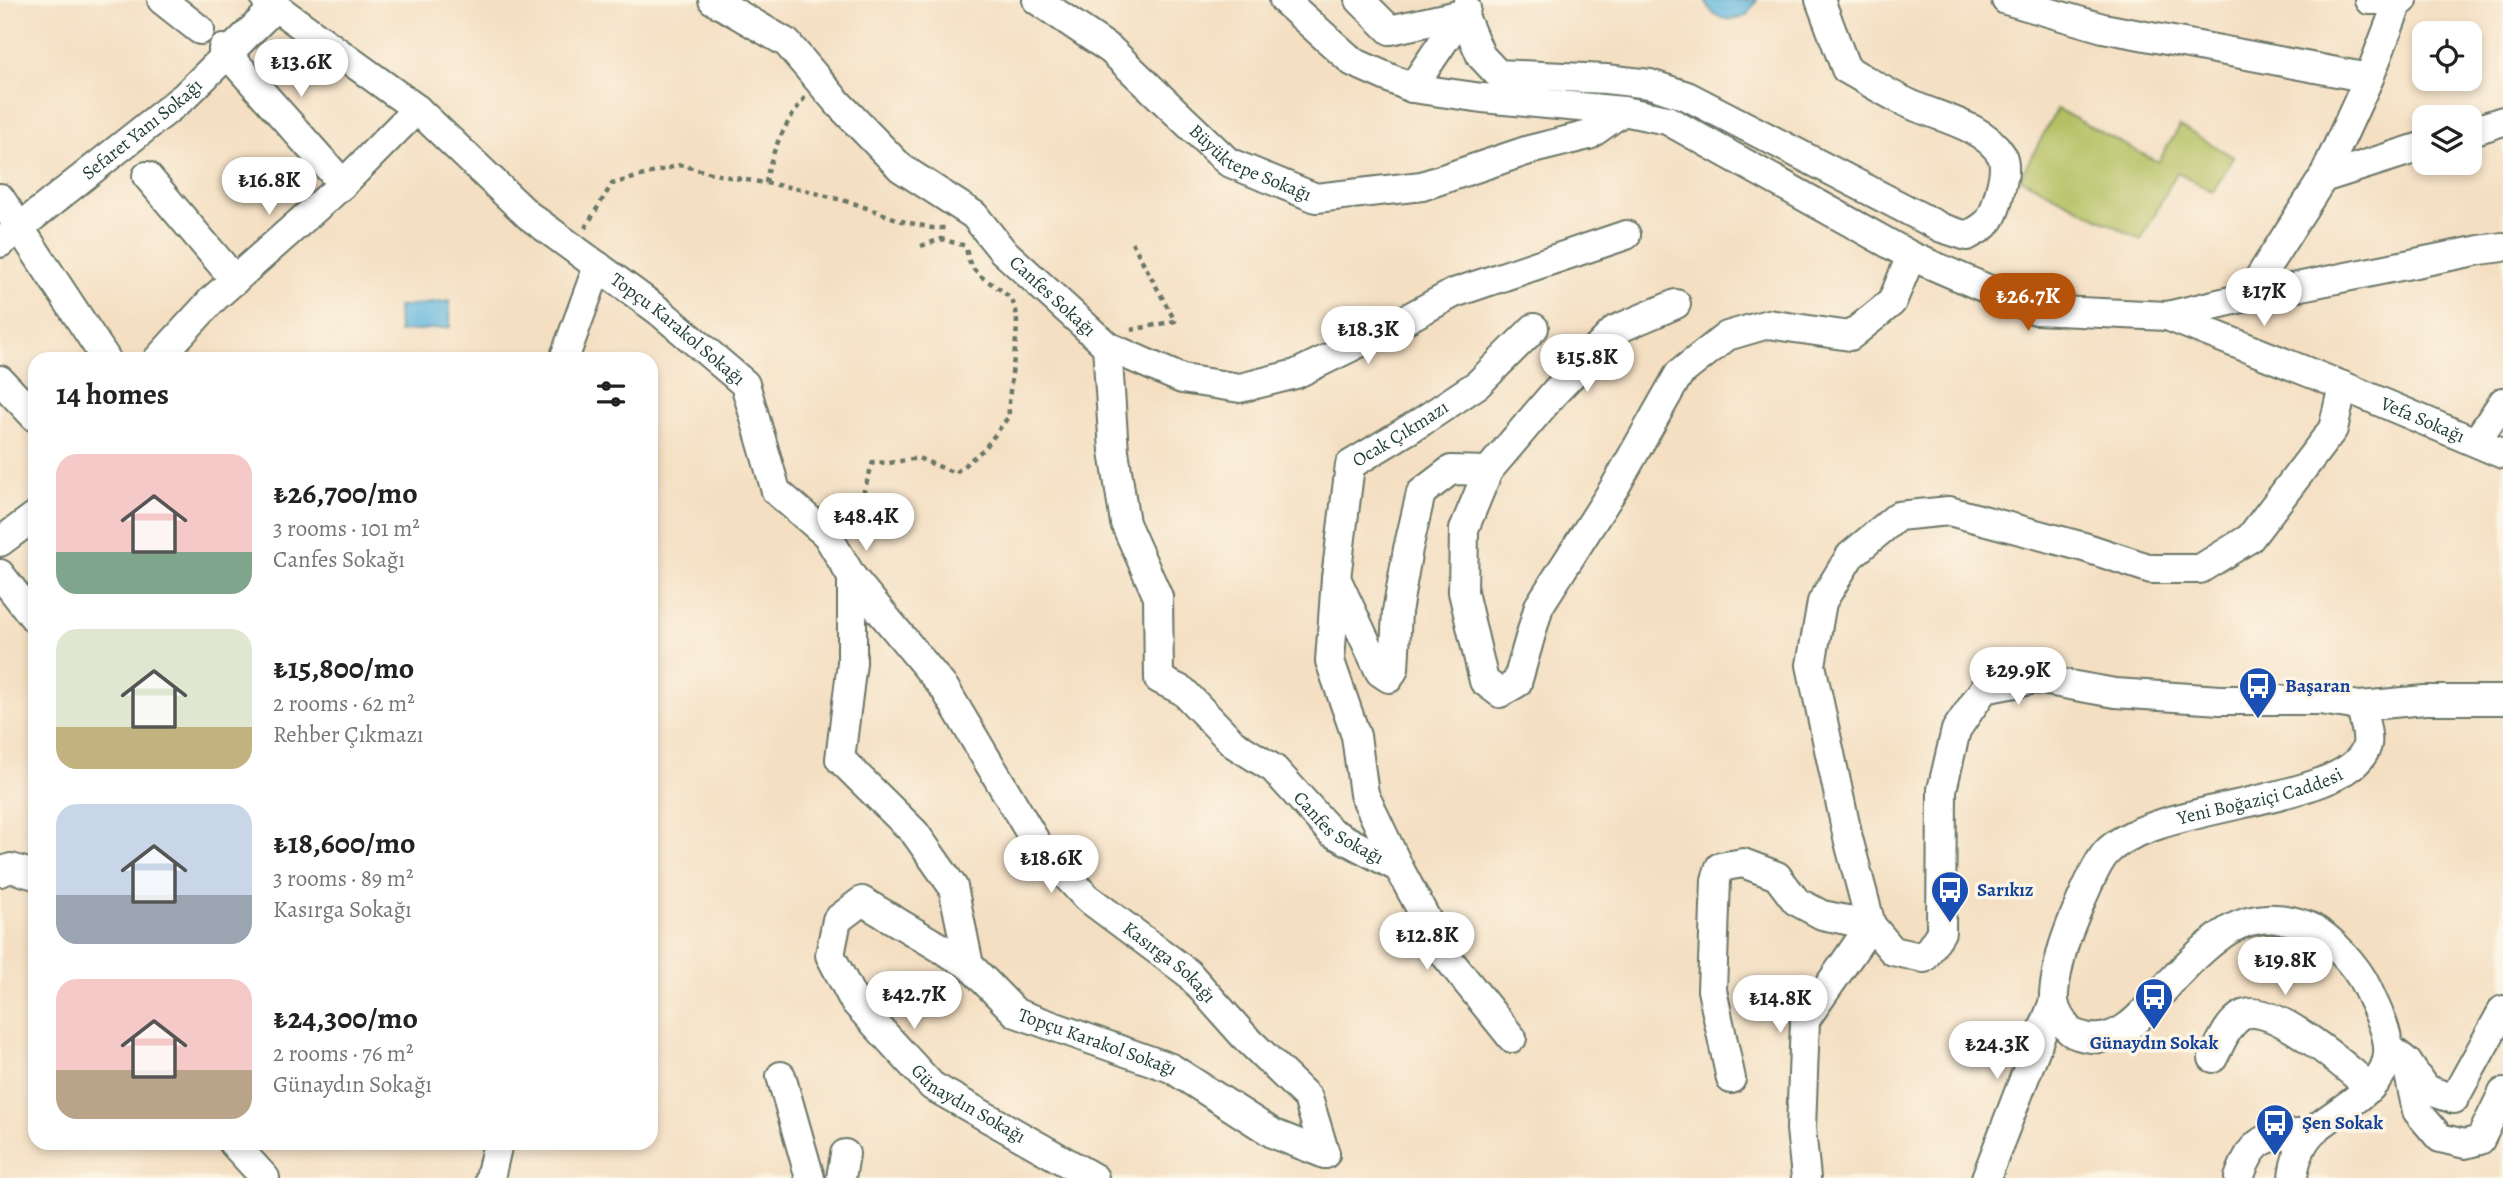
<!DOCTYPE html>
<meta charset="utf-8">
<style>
body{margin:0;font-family:Alegreya,serif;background:#f6f6f6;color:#222;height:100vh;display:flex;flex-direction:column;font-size:26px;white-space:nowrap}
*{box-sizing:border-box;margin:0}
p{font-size:23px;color:#767676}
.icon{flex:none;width:38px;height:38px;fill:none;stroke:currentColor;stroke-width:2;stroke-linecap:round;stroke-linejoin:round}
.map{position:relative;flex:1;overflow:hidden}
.drawer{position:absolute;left:28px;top:352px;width:630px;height:798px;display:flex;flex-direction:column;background:#fff;border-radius:21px;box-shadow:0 4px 10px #0003}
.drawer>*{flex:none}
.controls{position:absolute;left:2412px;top:21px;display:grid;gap:14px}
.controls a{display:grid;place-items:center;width:70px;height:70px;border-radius:14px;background:#fff;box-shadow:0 4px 10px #0003;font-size:35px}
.price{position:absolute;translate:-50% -60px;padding:0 16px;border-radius:24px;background:#fff;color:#222;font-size:23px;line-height:46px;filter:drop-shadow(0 2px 4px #0008)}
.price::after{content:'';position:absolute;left:50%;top:42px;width:21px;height:16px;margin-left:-10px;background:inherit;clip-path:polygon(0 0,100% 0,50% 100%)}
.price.selected{background:#b45309;color:#fff}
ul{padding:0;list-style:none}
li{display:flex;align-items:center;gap:21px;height:175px;padding:0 28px}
li span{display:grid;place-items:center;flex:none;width:196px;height:140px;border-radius:21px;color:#555}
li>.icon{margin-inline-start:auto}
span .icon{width:84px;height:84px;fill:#fffc;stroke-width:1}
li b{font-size:30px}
h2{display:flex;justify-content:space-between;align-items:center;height:84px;padding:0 28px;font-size:30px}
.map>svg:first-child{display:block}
.green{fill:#b4c062;stroke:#6a7e4b;stroke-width:2}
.water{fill:#63b8df;stroke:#417a8a;stroke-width:2}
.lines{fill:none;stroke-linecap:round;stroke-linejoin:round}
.minor-casing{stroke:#6a7666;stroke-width:32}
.path{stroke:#6a7666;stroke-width:4.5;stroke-dasharray:5 5;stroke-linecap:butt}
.minor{stroke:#fff;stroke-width:28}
.labels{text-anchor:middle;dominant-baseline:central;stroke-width:7;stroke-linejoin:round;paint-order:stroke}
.street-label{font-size:19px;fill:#1f3d34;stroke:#fcf5e5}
.transit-label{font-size:19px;font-weight:bold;fill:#164399;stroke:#fcf5e5;text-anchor:start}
</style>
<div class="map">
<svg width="2503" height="1178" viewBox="0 0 2503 1178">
<rect width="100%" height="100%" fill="#fcf5e5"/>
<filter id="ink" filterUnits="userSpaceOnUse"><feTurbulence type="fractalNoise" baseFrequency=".0143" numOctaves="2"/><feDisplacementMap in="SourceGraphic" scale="14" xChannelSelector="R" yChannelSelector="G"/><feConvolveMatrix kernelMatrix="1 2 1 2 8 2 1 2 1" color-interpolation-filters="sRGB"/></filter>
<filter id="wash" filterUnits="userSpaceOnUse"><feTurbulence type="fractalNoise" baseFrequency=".00686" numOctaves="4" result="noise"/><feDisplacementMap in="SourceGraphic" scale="28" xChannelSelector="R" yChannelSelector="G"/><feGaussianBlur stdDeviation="1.57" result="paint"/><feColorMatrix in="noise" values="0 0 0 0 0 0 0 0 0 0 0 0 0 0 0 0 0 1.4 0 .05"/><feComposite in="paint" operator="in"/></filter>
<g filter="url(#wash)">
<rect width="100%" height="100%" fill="#f4dfc2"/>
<path class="green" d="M2057 109 2158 162 2180 126 2234 157 2213 192 2177 172 2141 240 2020 178Z"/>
<g class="water">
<path d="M1705 0H1757L1747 15C1729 24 1712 19 1705 0Z"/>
<path d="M450 301V327L399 332 398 307Z"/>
</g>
</g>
<g filter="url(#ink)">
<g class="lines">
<defs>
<g id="minor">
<path d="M162 0 200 30"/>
<path id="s1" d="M266 0 417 109 528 215 659 311 745 384 776 491 827 535 852 577V663L840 759 915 833 953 887 969 965 1016 1013 1171 1068 1274 1134 1325 1154"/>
<path id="s2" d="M713 0 787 43 837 102 901 168 974 215 1002 250 1107 346 1114 451 1125 523 1158 597 1159 679 1183 691 1234 744 1274 769 1331 832 1399 868 1364 794 1356 736 1330 661 1336 578 1380 672 1389 678 1394 669 1397 612 1408 549 1421 493 1451 470 1488 471 1464 529 1463 592 1484 681 1500 693 1517 683 1539 606 1616 485 1679 374 1727 336 1768 324 1850 336 1892 302 1911 256"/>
<path id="s3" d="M1037 0 1111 50 1228 162 1316 198 1422 186 1529 150 1589 135 1623 111"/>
<path d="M1284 0 1353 62 1412 88 1482 98 1623 111 1667 120 1911 256 2036 310 2167 316 2247 297 2480 250 2503 247"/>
<path d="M1360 0 1390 30 1463 14"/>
<path d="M2006 0 2103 28 2369 78"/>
<path d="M2369 0H2403"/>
<path d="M1463 14 1481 56 1498 74 1606 79 1650 84 1687 96 1942 228 1967 236C1992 223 1993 219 2000 191 2003 180 2007 165 2001 154 1983 126 1941 118 1912 105 1889 95 1868 81 1846 69L1820 0"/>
<path d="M223 49 343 184"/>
<path d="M1412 88 1466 8"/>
<path d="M2469 132 2503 121"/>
<path d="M147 176 235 280"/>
<path d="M2323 178 2369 78 2399 0"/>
<path d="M0 198 106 359"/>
<path id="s4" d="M0 243 185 96 275 7"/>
<path d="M2247 297 2323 178 2424 146"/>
<path id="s5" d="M2167 316 2343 386 2503 454"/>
<path d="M1107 346 1182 379 1240 388 1296 374 1390 328 1454 293 1626 235"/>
<path d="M158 359 212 300 343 184 417 109"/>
<path d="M564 359 598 266"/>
<path d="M0 380 35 417"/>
<path d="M2476 442 2503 402"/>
<path d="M1488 471 1555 392 1615 330 1676 304"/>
<path d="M0 542 35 516"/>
<path d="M0 574 35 619"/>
<path id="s6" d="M852 577 945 689 1037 844 1086 897 1188 973 1244 1036 1308 1098 1325 1154"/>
<path id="s7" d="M1336 578 1350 465 1421 422 1478 384 1534 328"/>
<path d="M2360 706 2425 700H2503"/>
<path d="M1399 868 1446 956 1512 1038"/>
<path d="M0 872 11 868 35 875"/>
<path id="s8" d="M969 965 862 901 837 920 830 955 854 1001 932 1086 1094 1178"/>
<path d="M2389 1048 2407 1062 2425 1089 2454 1099 2503 1010"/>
<path d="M2213 1058C2221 1043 2227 1024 2243 1015 2270 1000 2350 1070 2370 1088"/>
<path d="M2408 1069 2417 1111 2440 1138 2465 1144 2480 1140 2503 1093"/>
<path d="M781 1076 810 1178"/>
<path d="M1731 1079 1712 990 1716 880 1720 867 1743 863 1777 876 1796 901 1822 915 1871 925 1805 1020 1801 1129 1806 1178"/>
<path d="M233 1143 265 1178"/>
<path d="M490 1178 498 1143"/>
<path d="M841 1178 845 1154"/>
<path d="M1986 1178 2054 1001"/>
<path d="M2239 1178C2255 1133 2267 1137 2311 1133"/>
<path id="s9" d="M2293 1178C2294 1163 2301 1143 2312 1132 2336 1109 2392 1087 2388 1047 2387 1028 2375 1006 2367 988 2358 968 2327 932 2305 925 2280 916 2253 916 2229 930 2213 940 2191 960 2178 974 2153 999 2126 1047 2085 1037 2078 1035 2074 1035 2069 1030 2063 1023 2055 1011 2054 1001 2053 989 2059 963 2062 951 2067 932 2094 866 2106 853 2153 801 2351 806 2367 745 2369 734 2363 717 2360 706L2320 700H2220L2115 693 2036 679 1984 689 1956 730 1942 790 1941 932 1924 958 1893 951 1871 925 1848 838 1811 665 1822 602 1850 556 1898 516 1949 511 2084 547 2151 569H2200L2250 538 2333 429 2343 386"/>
</g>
</defs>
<use href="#minor" class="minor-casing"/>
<g class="path">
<path d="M766 183C771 150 785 124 805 97"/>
<path d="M585 228 612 184 680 165 723 176 801 189 856 204 902 221 932 228H947"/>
<path d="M921 246 941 239 966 246"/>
<path d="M1131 330 1175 321 1132 242"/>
<path d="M826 501 858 510 873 462 889 463 918 458 955 473 985 448 1009 416C1007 389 1022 327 1015 307 1008 288 983 283 972 267 968 261 967 253 966 246"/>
</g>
<use href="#minor" class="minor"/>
</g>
</g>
<defs>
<symbol id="bus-pin" viewBox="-11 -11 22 30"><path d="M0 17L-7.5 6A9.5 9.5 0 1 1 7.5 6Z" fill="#1a4fb4" stroke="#fcf5e5"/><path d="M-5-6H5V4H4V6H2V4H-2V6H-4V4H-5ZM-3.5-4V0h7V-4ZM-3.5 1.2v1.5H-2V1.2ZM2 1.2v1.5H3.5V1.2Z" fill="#fff"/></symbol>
</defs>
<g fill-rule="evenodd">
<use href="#bus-pin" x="2236" y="664" width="44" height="60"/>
<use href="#bus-pin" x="1928" y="868" width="44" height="60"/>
<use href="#bus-pin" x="2132" y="975" width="44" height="60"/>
<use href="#bus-pin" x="2253" y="1101" width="44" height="60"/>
</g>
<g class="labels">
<g class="street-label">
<text stroke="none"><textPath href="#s4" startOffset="182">Sefaret Yanı Sokağı</textPath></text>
<text stroke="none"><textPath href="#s3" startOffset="271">Büyüktepe Sokağı</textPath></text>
<text stroke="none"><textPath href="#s2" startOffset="455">Canfes Sokağı</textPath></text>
<text stroke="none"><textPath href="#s1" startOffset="528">Topçu Karakol Sokağı</textPath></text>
<text stroke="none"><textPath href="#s5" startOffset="276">Vefa Sokağı</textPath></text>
<text stroke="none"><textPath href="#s7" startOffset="173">Ocak Çıkmazı</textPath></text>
<text stroke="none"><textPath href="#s9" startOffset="962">Yeni Boğaziçi Caddesi</textPath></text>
<text stroke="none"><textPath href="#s2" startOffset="1106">Canfes Sokağı</textPath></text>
<text stroke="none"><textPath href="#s6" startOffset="504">Kasırga Sokağı</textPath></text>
<text stroke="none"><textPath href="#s1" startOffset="1430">Topçu Karakol Sokağı</textPath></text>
<text stroke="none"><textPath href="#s8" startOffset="399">Günaydın Sokağı</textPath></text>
</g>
<g class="transit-label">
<text x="2285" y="686">Başaran</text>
<text x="1977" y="890">Sarıkız</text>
<text x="2154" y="1043" text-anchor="middle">Günaydın Sokak</text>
<text x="2302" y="1123">Şen Sokak</text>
</g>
</g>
</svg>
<div class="controls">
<a><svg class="icon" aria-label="locate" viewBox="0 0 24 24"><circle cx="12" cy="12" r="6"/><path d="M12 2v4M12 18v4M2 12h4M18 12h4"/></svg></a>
<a><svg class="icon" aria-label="layers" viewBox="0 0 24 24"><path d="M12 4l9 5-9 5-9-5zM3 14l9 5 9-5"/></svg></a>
</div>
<b class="price" style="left:301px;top:99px">₺13.6K</b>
<b class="price" style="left:269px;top:217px">₺16.8K</b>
<b class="price" style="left:2264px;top:328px">₺17K</b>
<b class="price selected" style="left:2028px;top:333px">₺26.7K</b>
<b class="price" style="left:1368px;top:366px">₺18.3K</b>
<b class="price" style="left:1587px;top:394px">₺15.8K</b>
<b class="price" style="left:866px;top:553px">₺48.4K</b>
<b class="price" style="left:2018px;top:707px">₺29.9K</b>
<b class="price" style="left:1051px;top:895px">₺18.6K</b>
<b class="price" style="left:1427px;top:972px">₺12.8K</b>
<b class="price" style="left:2285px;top:997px">₺19.8K</b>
<b class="price" style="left:914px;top:1031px">₺42.7K</b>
<b class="price" style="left:1780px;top:1035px">₺14.8K</b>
<b class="price" style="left:1997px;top:1081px">₺24.3K</b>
<section class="drawer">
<h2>14 homes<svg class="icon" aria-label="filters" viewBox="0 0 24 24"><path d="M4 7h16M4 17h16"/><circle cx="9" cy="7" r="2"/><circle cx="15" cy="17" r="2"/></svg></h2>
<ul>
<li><span style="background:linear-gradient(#f6c9c9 70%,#7fa58c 0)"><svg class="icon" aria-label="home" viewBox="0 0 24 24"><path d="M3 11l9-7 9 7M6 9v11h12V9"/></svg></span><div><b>₺26,700/mo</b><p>3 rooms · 101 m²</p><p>Canfes Sokağı</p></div></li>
<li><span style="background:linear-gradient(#dfe7d0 70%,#c2b280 0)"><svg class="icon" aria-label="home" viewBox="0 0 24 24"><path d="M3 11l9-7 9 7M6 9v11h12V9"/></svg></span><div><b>₺15,800/mo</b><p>2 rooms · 62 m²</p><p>Rehber Çıkmazı</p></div></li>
<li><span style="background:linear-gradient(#c9d6e8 65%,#9aa5b1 0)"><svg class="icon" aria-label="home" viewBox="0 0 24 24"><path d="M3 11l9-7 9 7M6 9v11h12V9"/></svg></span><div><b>₺18,600/mo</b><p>3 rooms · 89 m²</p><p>Kasırga Sokağı</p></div></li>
<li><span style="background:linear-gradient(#f6c9c9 65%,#b9a48a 0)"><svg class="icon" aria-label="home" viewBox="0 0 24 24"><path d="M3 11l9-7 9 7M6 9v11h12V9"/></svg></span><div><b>₺24,300/mo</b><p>2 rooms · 76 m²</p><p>Günaydın Sokağı</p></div></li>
</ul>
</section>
</div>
